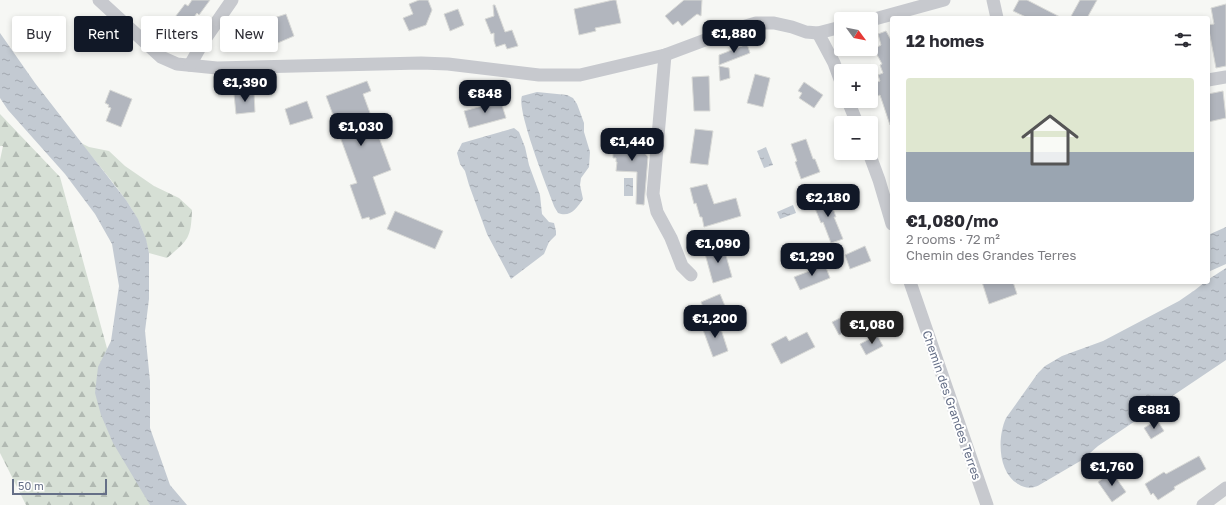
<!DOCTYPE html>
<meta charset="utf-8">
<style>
body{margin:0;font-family:"Golos Text",sans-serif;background:#f7f7f7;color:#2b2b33;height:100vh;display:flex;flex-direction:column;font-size:15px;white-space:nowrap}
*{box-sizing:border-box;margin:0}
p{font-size:13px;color:#7c7c81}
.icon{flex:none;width:22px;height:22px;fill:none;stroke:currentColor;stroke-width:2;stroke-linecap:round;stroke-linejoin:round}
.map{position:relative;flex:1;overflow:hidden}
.side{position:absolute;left:890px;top:16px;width:320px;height:268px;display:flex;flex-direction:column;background:#fff;border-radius:4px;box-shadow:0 2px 6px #0003}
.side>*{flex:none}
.guide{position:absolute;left:12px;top:16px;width:380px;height:36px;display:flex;gap:8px}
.needle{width:26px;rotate:122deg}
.controls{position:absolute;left:834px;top:12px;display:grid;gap:8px}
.controls a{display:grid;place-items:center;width:44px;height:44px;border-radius:4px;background:#fff;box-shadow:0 2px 6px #0003;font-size:20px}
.scale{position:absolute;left:12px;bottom:10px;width:95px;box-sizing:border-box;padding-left:4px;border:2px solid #656f87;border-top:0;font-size:11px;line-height:14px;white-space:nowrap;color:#656f87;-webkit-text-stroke:3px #fff;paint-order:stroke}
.price{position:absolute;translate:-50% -34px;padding:0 9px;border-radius:8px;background:#111827;color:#fff;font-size:13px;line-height:26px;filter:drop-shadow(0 1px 2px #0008)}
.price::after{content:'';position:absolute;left:50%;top:24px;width:12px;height:9px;margin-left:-6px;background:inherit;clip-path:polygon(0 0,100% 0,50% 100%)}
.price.active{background:#222;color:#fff}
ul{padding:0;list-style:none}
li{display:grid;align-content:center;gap:8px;height:212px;padding:0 16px}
li span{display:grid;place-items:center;height:124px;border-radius:4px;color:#555}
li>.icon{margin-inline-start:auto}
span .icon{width:72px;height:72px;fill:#fffc;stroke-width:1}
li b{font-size:17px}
h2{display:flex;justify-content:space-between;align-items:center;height:48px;padding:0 16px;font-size:17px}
.chip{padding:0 14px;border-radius:4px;background:#fff;box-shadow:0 2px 6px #0003;font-size:14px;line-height:36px}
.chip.active{background:#111827;color:#fff}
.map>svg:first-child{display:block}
.forest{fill:url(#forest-firs)}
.water{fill:url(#water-ripples)}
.building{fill:#b2b6be;stroke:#d8d9d6}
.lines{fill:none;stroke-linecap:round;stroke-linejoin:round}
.minor{stroke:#c7c9ce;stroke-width:13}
.labels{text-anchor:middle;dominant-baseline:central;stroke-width:4;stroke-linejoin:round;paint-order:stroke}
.street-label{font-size:12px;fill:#656f87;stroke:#fff}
</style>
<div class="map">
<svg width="1226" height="505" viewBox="0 0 1226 505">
<defs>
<pattern id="forest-firs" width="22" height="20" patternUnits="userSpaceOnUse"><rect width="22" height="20" fill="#d6dfd5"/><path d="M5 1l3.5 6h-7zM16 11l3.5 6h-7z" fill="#b1b9b2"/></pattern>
<pattern id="water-ripples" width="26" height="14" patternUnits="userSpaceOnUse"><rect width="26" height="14" fill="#c3cad2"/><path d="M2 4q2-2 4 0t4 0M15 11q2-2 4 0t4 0" fill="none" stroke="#a2a8b0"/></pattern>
</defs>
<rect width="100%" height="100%" fill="#f6f7f4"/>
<g class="forest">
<path d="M0 114 60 177 150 505H26L0 453V160L3 146H0Z"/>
<path d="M81 143 89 147 109 151 125 166 154 186 179 198 192 210C191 239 188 240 167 258L149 253C146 241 143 229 137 218 122 191 100 167 81 143Z"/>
</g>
<g class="water">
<path d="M0 33 35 83 126 200 138 219 146 239 149 253V299L145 331 150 381V428L170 485 187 505H150L113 443 101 415 95 393 98 367 111 341 119 286 112 244 95 214 65 174 8 110 0 98Z"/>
<path d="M537 92 567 95 573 98 577 104 584 123V132L590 152 589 167 581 178 580 185 583 199C577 208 570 218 558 213L555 208C548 190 516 109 522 96Z"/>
<path d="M514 128 519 132 525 147 529 165 540 195 542 214 549 222 554 223 556 231V235L549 242 544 254 511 279 487 234 469 185 465 171 460 164 457 153 462 143Z"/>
<path d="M766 147 773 165 764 168 757 151Z"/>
<rect x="624" y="178" width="9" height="18"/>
<path d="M793 205 796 213 780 219 777 212Z"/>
<path d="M1226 227V264L1208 272V235Z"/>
<path d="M1226 268V360L1098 446 1082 460 1041 484C1033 489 1026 489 1018 484 998 472 997 438 1006 418L1038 373 1045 366 1062 356 1103 341 1179 301 1195 290 1205 282H1208L1209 279Z"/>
</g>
<g class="building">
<path d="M192 0H210L199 15 197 13 179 38 166 29 185 4 188 6Z"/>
<path d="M419 0H428L432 10 426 25 409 31 403 18 413 14 409 4Z"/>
<path d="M613 0H616L621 23 595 28 596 31 579 35 574 9Z"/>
<path d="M684 0H702L701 16 697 14 682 26 678 21 673 25 665 16Z"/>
<path d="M1019 0H1027L1062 18H1028L1013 11Z"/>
<path d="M1080 0H1097L1087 18H1070Z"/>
<path d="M1226 4V66L1216 68 1208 25 1214 24 1211 8Z"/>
<path d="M493 5H495L505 32 512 30 518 46 507 49 505 44 496 47 494 41V33L491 34 485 19 494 16Z"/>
<path d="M458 9 464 25 450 31 444 14Z"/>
<path d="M286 14 294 36 273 45 271 40 234 51 228 33Z"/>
<path d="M886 31 892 42V125H890L880 95 871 99V84L880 81 878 75 883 73 880 65 882 64 874 49 881 45 878 34Z"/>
<path d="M747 44 750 53 719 65V55Z"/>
<path d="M719 66 729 68 730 78 720 81Z"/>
<path d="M755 74 770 78 763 107 747 103Z"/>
<path d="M709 76 710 111H694L692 77Z"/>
<path d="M367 81 371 91 363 94 391 170 373 177 386 214 370 220 369 217 362 219 350 185 357 183 332 115H333L326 96Z"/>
<path d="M804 82 823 95 814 108 799 98 802 93 798 91Z"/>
<path d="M110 90 132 99 121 127 106 121 111 108 108 107 109 105 105 103Z"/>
<path d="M1223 91 1226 118 1208 122V94Z"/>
<path d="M254 93 255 112 236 114 234 94Z"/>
<path d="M500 99 506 118 469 128 464 111 486 105V103Z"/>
<path d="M307 101 313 118 290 125 285 109Z"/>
<path d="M695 129 713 131 708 165 690 163Z"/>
<path d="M629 131 635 138 634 140 648 157 644 205 636 204 637 172 616 171 617 162H616V158H613V140L620 133 623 136Z"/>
<path d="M806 139 813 159H815L820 172 801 179 795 162 797 161 791 144Z"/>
<path d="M707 184 714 204 736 198 741 216 704 227 702 217H700L696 203 694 204 690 188Z"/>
<path d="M828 195 836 217H834L843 239 831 243 823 222 821 223 812 201Z"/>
<path d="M395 211 443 231 435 249 387 229Z"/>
<path d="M723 245 732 277 713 283 704 250Z"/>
<path d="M865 246 871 261 850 269 845 255Z"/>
<path d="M825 265 830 278 800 290 794 277Z"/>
<path d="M982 282H1013L1017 294 989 304Z"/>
<path d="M720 294 725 306 706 314 701 302Z"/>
<path d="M852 312 859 325 839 335 832 322Z"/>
<path d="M718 320 728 351 713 357 702 327Z"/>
<path d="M807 332 815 347 781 364 771 344 786 336 789 341Z"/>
<path d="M877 335 883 346 866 355 860 344Z"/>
<path d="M1157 420 1164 431 1151 439 1144 428Z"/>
<path d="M1199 456 1206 469 1174 487 1175 489 1158 500 1153 493 1151 495 1145 484 1164 472 1166 474Z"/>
<path d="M1112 472 1126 492 1112 502 1098 482Z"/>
</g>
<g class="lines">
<g class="minor">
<path d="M99 0 161 57 177 64 217 68 421 63 448 64 539 75H580L665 55 729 31 756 23H774L792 27 806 32 818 33 841 27"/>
<path d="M993 0 997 18"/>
<path d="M871 20 944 0"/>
<path d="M818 33 834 63 841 82"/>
<path d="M665 55 653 194 657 212 671 238 682 266 691 275"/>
<path d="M190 65 203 42 232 0"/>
<path d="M1208 80 1226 77"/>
<path d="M848 101 857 123"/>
<path d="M869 153 879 180 892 224"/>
<path d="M910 282 987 505"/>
<path d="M1203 505 1226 488"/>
</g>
</g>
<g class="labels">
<g class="street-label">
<text transform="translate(952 405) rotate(71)">Chemin des Grandes Terres</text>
</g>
</g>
</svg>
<div class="controls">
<a><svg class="needle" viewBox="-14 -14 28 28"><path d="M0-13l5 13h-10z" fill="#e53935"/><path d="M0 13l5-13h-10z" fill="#7c7c81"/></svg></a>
<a>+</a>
<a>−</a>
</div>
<div class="scale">50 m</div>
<b class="price" style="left:734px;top:54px">€1,880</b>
<b class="price" style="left:245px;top:103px">€1,390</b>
<b class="price" style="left:485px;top:114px">€848</b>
<b class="price" style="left:361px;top:147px">€1,030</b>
<b class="price" style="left:632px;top:162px">€1,440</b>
<b class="price" style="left:828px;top:218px">€2,180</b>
<b class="price" style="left:718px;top:264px">€1,090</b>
<b class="price" style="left:812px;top:277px">€1,290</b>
<b class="price" style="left:715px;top:339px">€1,200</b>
<b class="price active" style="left:872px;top:345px">€1,080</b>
<b class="price" style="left:1154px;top:430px">€881</b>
<b class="price" style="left:1112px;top:487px">€1,760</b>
<div class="guide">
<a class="chip">Buy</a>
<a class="chip active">Rent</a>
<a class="chip">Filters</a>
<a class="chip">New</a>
</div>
<section class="side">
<h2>12 homes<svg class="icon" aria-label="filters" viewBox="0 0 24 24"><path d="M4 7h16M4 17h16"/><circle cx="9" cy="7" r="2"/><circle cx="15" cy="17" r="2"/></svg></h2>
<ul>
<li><span style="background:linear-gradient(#dfe7d0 60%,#9aa5b1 0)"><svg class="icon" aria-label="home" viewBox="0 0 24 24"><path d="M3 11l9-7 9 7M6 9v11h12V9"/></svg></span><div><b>€1,080/mo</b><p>2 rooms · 72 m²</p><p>Chemin des Grandes Terres</p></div></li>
</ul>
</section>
</div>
